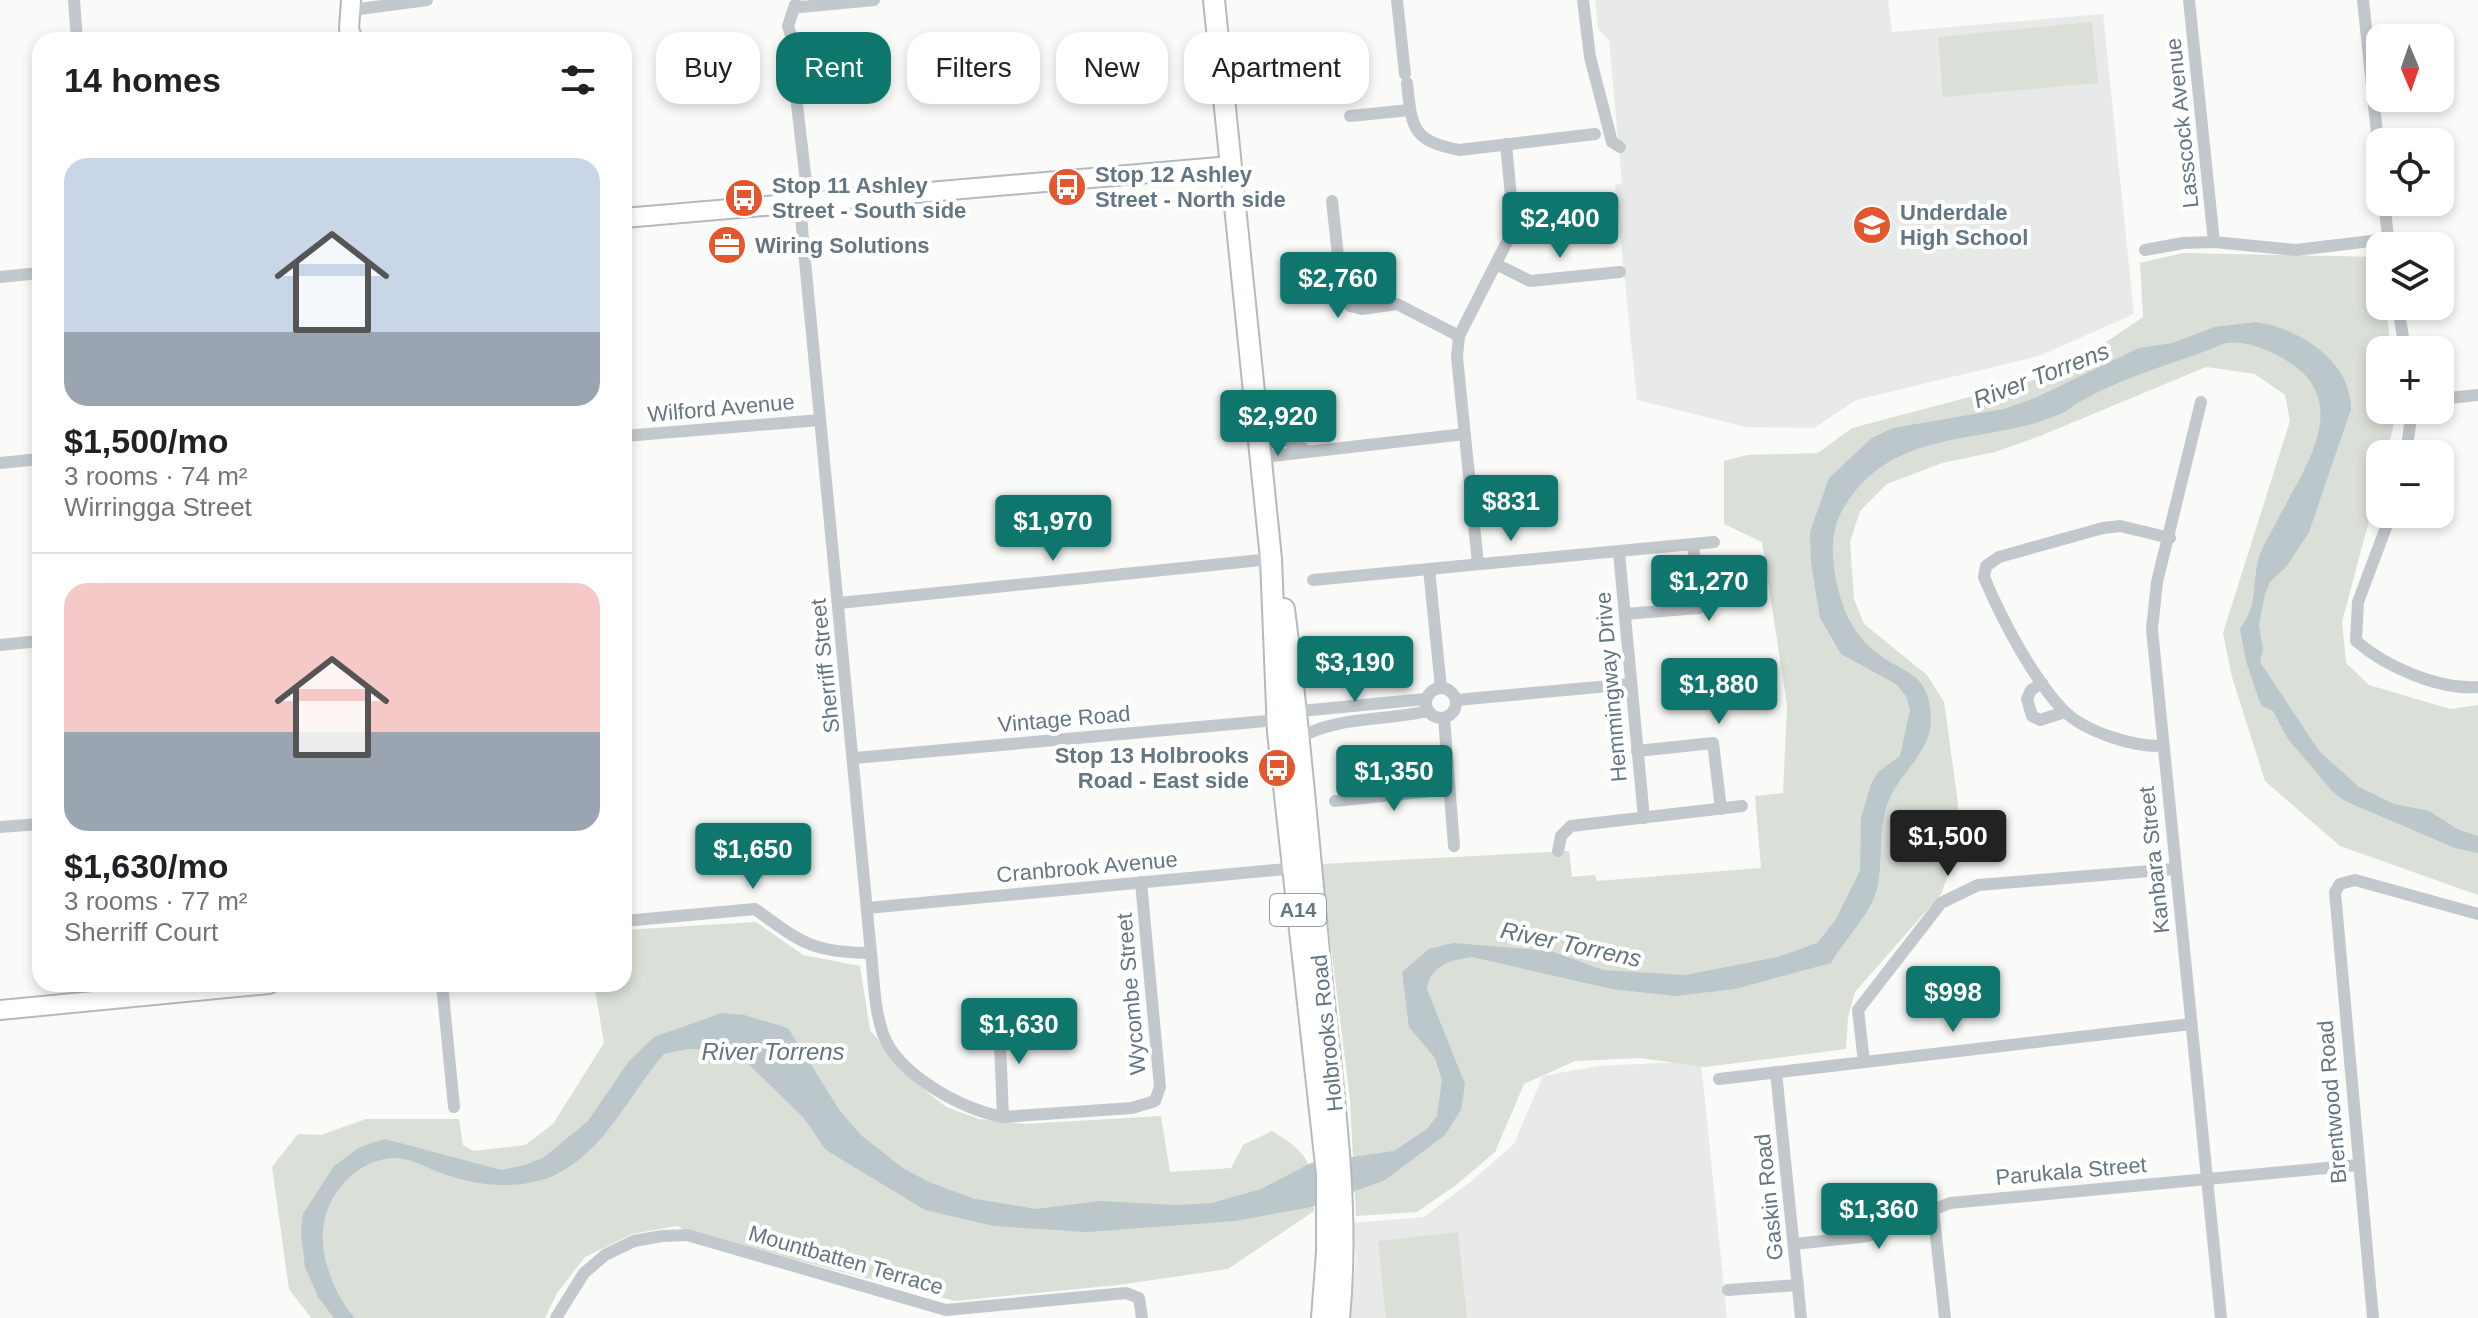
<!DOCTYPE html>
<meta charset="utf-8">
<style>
body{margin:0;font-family:Arial,sans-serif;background:#f2f2f2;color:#202124;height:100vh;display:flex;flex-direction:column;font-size:30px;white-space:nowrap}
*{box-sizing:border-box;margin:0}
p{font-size:26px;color:#757577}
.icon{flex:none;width:44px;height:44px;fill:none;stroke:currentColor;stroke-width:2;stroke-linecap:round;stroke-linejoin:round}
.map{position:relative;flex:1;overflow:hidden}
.sheet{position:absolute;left:32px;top:32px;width:600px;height:960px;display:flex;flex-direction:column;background:#fff;border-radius:24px;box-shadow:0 4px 12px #0003}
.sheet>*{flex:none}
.hud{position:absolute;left:656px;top:32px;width:760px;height:72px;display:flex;gap:16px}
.needle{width:52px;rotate:178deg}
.controls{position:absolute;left:2366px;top:24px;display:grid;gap:16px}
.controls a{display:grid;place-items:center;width:88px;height:88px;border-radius:16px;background:#fff;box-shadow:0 4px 12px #0003;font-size:40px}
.price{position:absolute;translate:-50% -68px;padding:0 18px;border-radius:8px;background:#0f766e;color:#fff;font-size:26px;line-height:52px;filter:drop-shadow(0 2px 4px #0008)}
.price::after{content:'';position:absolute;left:50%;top:48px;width:24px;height:18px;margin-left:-12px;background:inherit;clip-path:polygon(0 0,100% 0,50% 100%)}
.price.on{background:#222;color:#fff}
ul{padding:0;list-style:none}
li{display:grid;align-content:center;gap:16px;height:424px;padding:0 32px}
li+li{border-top:2px solid #e0e0e0}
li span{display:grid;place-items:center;height:248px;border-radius:24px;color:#555}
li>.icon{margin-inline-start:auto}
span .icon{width:144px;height:144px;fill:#fffc;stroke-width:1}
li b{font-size:34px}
h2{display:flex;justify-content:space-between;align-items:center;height:96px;padding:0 32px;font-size:34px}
.tag{padding:0 28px;border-radius:24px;background:#fff;box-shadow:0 4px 12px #0003;font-size:28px;line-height:72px}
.tag.on{background:#0f766e;color:#fff}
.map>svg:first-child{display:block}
.built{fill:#e8e9e9}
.green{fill:#dadfd7}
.water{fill:#bbc7cb}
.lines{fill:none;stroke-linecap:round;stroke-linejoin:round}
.secondary-casing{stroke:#b3babf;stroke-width:22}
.primary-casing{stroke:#b5babe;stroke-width:24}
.street{stroke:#c3c8cc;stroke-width:12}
.secondary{stroke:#fff;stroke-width:18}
.primary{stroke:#fff;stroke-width:20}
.labels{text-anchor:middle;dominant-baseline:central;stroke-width:8;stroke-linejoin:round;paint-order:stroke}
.shield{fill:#fff;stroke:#939fa8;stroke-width:2}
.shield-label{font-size:20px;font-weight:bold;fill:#657683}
.street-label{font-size:22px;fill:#657683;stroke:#fff}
.poi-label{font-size:22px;font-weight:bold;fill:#657683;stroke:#fff;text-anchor:start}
.water-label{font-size:24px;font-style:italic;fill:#60757c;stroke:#fff}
</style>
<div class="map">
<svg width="2478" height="1318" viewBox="0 0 2478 1318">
<rect width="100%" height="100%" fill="#fafaf8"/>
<g class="built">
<path d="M1595 0H1888L1892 32 2103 14 2134 314 2039 356 1856 400 1814 428 1746 427 1637 400 1615 185 1622 183 1609 41 1598 28Z"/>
<path d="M1701 1061 1727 1318H1351L1356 1256 1351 1223 1424 1217 1470 1182 1514 1144 1543 1076 1598 1066Z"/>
</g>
<g class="green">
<path d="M2092 22 2098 83 1943 97 1938 37Z"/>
<path d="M2183 253 2380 257V306H2386L2391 350H2380V410H2397L2387 454H2380V479L2342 622 2346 663 2369 685 2450 709 2478 705V895L2340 846 2265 781 2232 677 2223 633 2290 421 2285 395 2255 374 2206 367 2040 436 1995 452 1942 463 1887 484 1860 511 1850 542 1854 599 1864 624 1927 675 1944 702 1958 803 1957 853 1941 894 1855 992 1848 1017 1846 1049 1705 1067 1640 1058 1575 1061 1524 1084 1495 1152 1456 1185 1417 1212 1356 1216 1350 1100 1321 864 1569 851 1572 877 1595 875 1597 881 1761 868 1755 796 1783 793 1787 705 1762 542 1724 524V461L1747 455 1818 453 1852 428 2034 380 2081 359 2143 317 2140 263Z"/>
<path d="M756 922 803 955 860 966 870 1030 911 1079 946 1107 979 1119 1024 1124 1161 1116 1170 1172 1231 1168 1243 1145 1272 1131C1309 1153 1316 1166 1314 1211L1228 1269 1118 1285 955 1301 695 1234 677 1226 632 1234 585 1257 557 1293 545 1318H311L289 1289 272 1167 298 1134 321 1135 366 1119H459L463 1145 474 1151 525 1145 553 1124 604 1043 594 984H624V930Z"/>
<path d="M1458 1232 1467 1318H1386L1378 1241Z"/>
</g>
<path class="water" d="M2256 322C2298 328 2351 360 2351 409L2309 532 2287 566 2270 582 2265 594 2259 625 2263 650 2260 662 2319 751 2359 787 2394 804 2429 811 2459 830 2478 836V853L2455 848 2345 801 2332 791 2288 739 2273 711 2262 706 2258 697 2246 661 2240 629C2258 605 2252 588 2258 561 2261 547 2272 532 2278 519 2304 468 2356 400 2284 359 2269 350 2245 340 2228 343 2219 344 2211 350 2203 352 2161 367 2120 379 2081 401 2073 405 2067 412 2058 415 1984 446 1896 426 1846 504 1831 527 1831 548 1835 574 1840 603 1849 628 1872 649 1903 676 1929 668 1931 719 1932 751 1900 772 1889 800 1878 826 1883 857 1878 884 1873 913 1845 938 1831 963L1735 989 1675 996 1612 989 1472 957C1451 960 1430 965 1427 989L1465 1084 1461 1110 1445 1135 1385 1180 1311 1207 1235 1221 1087 1232 994 1226 925 1210 826 1150 803 1117 734 1050 687 1049 664 1054C630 1093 605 1151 555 1175 520 1191 476 1186 441 1173 427 1168 411 1158 395 1158 360 1158 330 1190 324 1222 318 1254 334 1295 355 1318H334L318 1297 305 1267 301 1232 303 1214 334 1166 360 1147 385 1139 501 1170 525 1165 543 1158 588 1121 629 1061 654 1037 722 1013 744 1015 788 1028 840 1111 862 1136 904 1169 931 1183 975 1199 1036 1209 1100 1201 1176 1205 1212 1203 1261 1189 1311 1163 1394 1151 1427 1129 1437 1116 1442 1080 1435 1058 1409 1027 1402 972 1429 949 1453 943 1551 951 1603 970 1685 975 1778 957 1817 943 1835 921 1860 871 1861 818 1871 784 1878 772 1900 756 1910 710 1906 696 1896 684 1841 654 1820 618 1811 563 1810 532 1829 478 1872 438 1893 428 2004 409 2035 398 2139 348 2172 343 2215 327Z"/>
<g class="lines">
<defs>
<g id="secondary">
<path d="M351 0 349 29 353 40"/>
<path d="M624 218 1231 166"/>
<path d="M0 1010 269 984"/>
</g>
<g id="primary">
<path d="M1214 0 1271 559 1278 732 1327 1174V1252L1322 1318"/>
<path d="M1284 609C1300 734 1310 859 1322 984 1333 1094 1350 1207 1339 1318"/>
</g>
</defs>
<use href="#secondary" class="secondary-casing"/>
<use href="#primary" class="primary-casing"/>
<g class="street">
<path d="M74 0 77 40"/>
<path d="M1397 0 1405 74"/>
<path d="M1583 0 1590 57 1612 142 1620 147"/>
<path d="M2189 0 2214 242"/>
<path d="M2363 0 2380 162"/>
<path d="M795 5 788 26 798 58 793 70 807 191 800 203 803 240 871 953C874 980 874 1008 883 1034 898 1075 963 1110 1003 1117L1132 1108 1155 1101 1160 1087 1141 882"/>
<path d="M795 5 801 7 874 0"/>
<path d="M352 10 427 0"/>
<path d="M1407 83C1412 128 1411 140 1459 150L1595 134"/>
<path d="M1350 116 1410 110"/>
<path d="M1332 201 1342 292 1350 306 1362 309 1397 304 1459 336"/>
<path d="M2384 202 2389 246"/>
<path d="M2145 250 2183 243 2214 242 2296 250 2388 239"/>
<path d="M1498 265 1530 281 1620 272"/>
<path d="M0 277 40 273"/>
<path d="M2398 306 2405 350"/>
<path d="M2440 399 2478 395"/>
<path d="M2201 402 2157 582 2152 629 2221 1318"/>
<path d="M1258 427 1304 449"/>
<path d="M624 436 820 420"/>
<path d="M2406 454 2412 410"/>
<path d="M1262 457 1465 434"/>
<path d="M0 463 40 459"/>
<path d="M2391 514 2358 602 2356 641C2386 667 2439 690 2478 687"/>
<path d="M1619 553 1644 818"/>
<path d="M1478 564 1457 357 1459 336 1514 228 1506 144"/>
<path d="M1429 569 1441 688"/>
<path d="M1313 580 1714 542"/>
<path d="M839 603 1271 559"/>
<path d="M1625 614 1699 608 1693 545"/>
<path d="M0 645 40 641"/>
<path d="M2042 683 2031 690 2027 699 2032 716 2040 720 2065 712"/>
<circle cx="1441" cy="703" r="15"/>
<path d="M1456 700 1631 684"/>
<path d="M1290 712 1426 699"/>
<path d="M1444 718 1454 846"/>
<path d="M1299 738C1336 716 1386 721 1428 711"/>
<path d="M2163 746C2133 747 2086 732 2064 711 2033 679 2001 618 1984 577L1986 566 1999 557 2103 528 2120 526 2170 538"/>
<path d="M1637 751 1713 743 1721 809"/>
<path d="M855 758 1278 720"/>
<path d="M1335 801 1449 789"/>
<path d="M0 827 40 824"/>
<path d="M1558 851 1561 836 1571 826 1742 806"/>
<path d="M867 908 1296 868"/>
<path d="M624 921 755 909C800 942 813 953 871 953"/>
<path d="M442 984 454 1107"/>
<path d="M999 1018 1003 1117"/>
<path d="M1864 1062 1858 1010 1941 903 1978 885 2175 869"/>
<path d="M1776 1072 1801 1318"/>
<path d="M1719 1079 2191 1024"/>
<path d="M1933 1209 1945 1318"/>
<path d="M1794 1244 1868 1236 1950 1203 2358 1165"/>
<path d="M1728 1290 1798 1285"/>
<path d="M556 1318 584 1273 605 1255 634 1241 662 1236 687 1235 946 1310 1126 1293 1139 1298 1142 1318"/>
<path d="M2373 1318 2335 892 2340 884 2355 880 2478 914"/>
</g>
<use href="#secondary" class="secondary"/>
<use href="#primary" class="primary"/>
</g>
<defs>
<symbol id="bus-disc" viewBox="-11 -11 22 22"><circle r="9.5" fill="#e4572e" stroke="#fff"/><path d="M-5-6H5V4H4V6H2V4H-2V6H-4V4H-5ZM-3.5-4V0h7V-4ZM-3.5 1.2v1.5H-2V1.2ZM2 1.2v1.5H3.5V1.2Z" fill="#fff"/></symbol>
<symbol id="school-disc" viewBox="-11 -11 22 22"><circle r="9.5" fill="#e4572e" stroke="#fff"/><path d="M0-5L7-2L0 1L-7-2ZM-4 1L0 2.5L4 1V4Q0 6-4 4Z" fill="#fff"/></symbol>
<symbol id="office-disc" viewBox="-11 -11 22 22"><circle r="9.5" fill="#e4572e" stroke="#fff"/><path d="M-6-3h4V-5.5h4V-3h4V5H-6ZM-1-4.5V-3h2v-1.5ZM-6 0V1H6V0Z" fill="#fff"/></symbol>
</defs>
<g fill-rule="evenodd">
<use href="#bus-disc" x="1045" y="165" width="44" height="44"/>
<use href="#bus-disc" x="722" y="176" width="44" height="44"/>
<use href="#school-disc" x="1850" y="203" width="44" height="44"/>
<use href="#office-disc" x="705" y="223" width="44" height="44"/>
<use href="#bus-disc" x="1255" y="746" width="44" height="44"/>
</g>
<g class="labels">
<rect class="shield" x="1270" y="894" width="56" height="32" rx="6"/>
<g class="shield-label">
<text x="1298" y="910">A14</text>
</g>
<g class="street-label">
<text transform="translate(2182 123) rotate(-96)">Lasscock Avenue</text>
<text transform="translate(721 408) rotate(-5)">Wilford Avenue</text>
<text transform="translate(825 666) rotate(-96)">Sherriff Street</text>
<text transform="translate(1611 687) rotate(-95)">Hemmingway Drive</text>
<text transform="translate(1064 719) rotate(-5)">Vintage Road</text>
<text transform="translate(2154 860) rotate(-96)">Kanbara Street</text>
<text transform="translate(1087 867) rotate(-5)">Cranbrook Avenue</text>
<text transform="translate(1131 994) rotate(-95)">Wycombe Street</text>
<text transform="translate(1327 1033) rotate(-96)">Holbrooks Road</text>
<text transform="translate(2332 1102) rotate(-95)">Brentwood Road</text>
<text transform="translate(2071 1171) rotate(-5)">Parukala Street</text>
<text transform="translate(1769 1197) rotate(-96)">Gaskin Road</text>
<text transform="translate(846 1260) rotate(16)">Mountbatten Terrace</text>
</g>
<g class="poi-label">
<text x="1095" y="174">Stop 12 Ashley<tspan x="1095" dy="25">Street - North side</tspan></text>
<text x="772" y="185">Stop 11 Ashley<tspan x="772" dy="25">Street - South side</tspan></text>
<text x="1900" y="212">Underdale<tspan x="1900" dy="25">High School</tspan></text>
<text x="755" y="245">Wiring Solutions</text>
<text x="1249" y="755" text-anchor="end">Stop 13 Holbrooks<tspan x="1249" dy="25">Road - East side</tspan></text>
</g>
<g class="water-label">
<text transform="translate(2041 375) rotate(-21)">River Torrens</text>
<text transform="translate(1571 944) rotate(12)">River Torrens</text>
<text x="773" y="1051">River Torrens</text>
</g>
</g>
</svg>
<div class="controls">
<a><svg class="needle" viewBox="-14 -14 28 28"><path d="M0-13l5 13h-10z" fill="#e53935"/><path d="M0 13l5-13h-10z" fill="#757577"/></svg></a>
<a><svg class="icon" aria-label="locate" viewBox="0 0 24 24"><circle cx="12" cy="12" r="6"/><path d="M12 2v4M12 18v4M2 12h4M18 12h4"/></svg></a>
<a><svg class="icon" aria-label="layers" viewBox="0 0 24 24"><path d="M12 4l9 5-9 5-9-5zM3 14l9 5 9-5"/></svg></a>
<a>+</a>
<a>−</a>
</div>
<b class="price" style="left:1560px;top:260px">$2,400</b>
<b class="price" style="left:1338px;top:320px">$2,760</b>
<b class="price" style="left:1278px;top:458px">$2,920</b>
<b class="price" style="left:1511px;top:543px">$831</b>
<b class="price" style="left:1053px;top:563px">$1,970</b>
<b class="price" style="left:1709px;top:623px">$1,270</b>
<b class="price" style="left:1355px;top:704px">$3,190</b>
<b class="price" style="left:1719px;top:726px">$1,880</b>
<b class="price" style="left:1394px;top:813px">$1,350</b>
<b class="price on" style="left:1948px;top:878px">$1,500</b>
<b class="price" style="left:753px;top:891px">$1,650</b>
<b class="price" style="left:1953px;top:1034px">$998</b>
<b class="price" style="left:1019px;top:1066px">$1,630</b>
<b class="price" style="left:1879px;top:1251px">$1,360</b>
<div class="hud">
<a class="tag">Buy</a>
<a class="tag on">Rent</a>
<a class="tag">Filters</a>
<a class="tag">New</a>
<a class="tag">Apartment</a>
</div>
<section class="sheet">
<h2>14 homes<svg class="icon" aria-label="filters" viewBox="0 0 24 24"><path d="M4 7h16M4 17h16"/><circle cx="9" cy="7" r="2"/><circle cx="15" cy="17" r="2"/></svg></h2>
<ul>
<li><span style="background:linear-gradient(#c9d6e8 70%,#9aa5b1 0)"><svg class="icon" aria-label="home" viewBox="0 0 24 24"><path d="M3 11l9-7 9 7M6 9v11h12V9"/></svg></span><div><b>$1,500/mo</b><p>3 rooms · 74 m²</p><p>Wirringga Street</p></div></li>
<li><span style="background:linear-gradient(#f6c9c9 60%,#9aa5b1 0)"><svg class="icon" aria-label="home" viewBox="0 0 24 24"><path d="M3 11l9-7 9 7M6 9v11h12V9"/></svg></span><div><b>$1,630/mo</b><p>3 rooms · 77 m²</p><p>Sherriff Court</p></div></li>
</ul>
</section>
</div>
